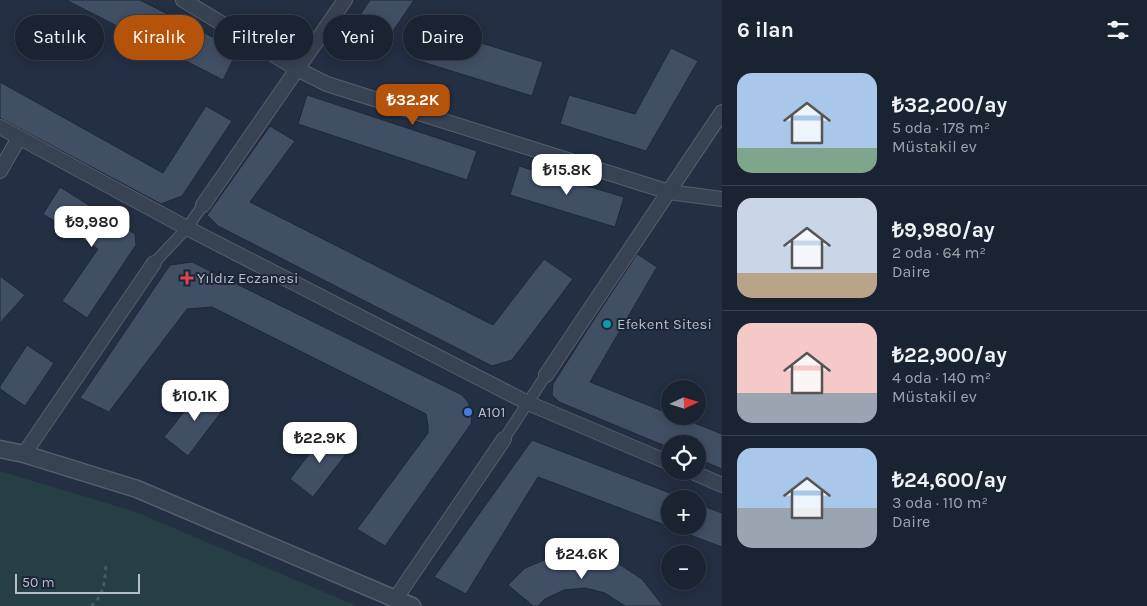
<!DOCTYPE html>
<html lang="tr">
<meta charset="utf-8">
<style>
body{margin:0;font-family:Karla,sans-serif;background:#272f3e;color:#f1f3f6;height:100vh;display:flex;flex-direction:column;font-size:19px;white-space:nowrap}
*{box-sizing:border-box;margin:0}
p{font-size:16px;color:#9fa4ac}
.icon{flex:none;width:28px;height:28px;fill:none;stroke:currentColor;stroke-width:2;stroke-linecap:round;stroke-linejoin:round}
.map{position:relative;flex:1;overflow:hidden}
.details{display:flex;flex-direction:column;background:#1a2332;width:425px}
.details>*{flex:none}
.banner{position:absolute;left:15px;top:15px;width:475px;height:45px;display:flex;gap:10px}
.needle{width:32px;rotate:86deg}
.fabs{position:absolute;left:661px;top:380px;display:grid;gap:10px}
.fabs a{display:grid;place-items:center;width:45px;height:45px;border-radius:50%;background:#1a2332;box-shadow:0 2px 12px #0003,0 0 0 1px #38404d;font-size:25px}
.scale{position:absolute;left:15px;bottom:12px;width:125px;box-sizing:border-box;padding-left:5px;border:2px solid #b4bdcc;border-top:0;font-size:14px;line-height:18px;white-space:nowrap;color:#b4bdcc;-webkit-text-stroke:4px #1c2637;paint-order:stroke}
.price{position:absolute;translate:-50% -42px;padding:0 11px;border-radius:10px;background:#fff;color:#222;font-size:16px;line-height:32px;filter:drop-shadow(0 1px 2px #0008)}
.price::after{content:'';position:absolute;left:50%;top:30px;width:15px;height:11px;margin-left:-8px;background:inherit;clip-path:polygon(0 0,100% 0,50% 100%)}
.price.current{background:#b45309;color:#fff}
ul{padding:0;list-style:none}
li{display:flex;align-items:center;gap:15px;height:125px;padding:0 15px}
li+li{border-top:1px solid #38404d}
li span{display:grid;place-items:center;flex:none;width:140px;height:100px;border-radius:15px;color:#555}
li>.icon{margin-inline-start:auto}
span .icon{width:60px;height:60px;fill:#fffc;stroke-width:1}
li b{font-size:21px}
h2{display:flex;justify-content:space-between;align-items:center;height:60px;padding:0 15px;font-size:21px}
.pill{padding:0 18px;border-radius:22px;background:#1a2332;box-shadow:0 2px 12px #0003,0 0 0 1px #38404d;font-size:18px;line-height:45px}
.pill.current{background:#b45309;color:#fff}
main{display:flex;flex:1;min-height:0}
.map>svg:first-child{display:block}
.green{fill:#253f44}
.building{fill:#414f65;stroke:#1e2839}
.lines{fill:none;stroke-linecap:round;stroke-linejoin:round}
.pedestrian-casing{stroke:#555f6f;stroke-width:12}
.minor-casing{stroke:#555f6f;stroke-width:16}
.tertiary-casing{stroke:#555f6f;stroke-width:19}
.path{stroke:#435c60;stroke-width:3;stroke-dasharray:4 4;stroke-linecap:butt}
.pedestrian{stroke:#374252;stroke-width:10}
.minor{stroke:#374252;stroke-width:14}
.tertiary{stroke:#374252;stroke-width:16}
.health-dot{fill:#e0444e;stroke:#1c2637;stroke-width:2}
.culture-dot{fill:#0f9aa8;stroke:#1c2637;stroke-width:2}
.shop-dot{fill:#3f7fe0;stroke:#1c2637;stroke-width:2}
.labels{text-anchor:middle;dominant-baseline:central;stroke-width:4;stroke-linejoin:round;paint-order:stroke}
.poi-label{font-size:15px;fill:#b4bdcc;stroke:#1c2637;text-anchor:start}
</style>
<main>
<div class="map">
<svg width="722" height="606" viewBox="0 0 722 606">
<rect width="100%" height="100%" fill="#232f43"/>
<path class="green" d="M0 471 136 512 357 606H0Z"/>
<g class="building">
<path d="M66 0H140L238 50 223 80Z"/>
<path d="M370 0H414L374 59 344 39Z"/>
<path d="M426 26 543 62 532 96 416 60Z"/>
<path d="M671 48 698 61 646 151 560 124 569 95 635 114Z"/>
<path d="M0 82 163 173 206 106 232 121 182 196 161 204 0 118Z"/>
<path d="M307 95 477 151 467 180 298 124Z"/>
<path d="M270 126 295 141 250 202 493 325 544 259 573 279 512 360 492 366 218 226 207 215Z"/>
<path d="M519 166 624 197 615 227 510 195Z"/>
<path d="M60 187 135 234 136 245 87 318 62 301 98 249 43 214Z"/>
<path d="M637 254 657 267 590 382 670 414V416H677L722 434V469L698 459V444H670V448L559 402 552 395 553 384 593 321Z"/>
<path d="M192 262 462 395 468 402 472 414 471 424 385 546 357 529 428 433V425L426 414 212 307 187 309 109 412 80 398 170 265Z"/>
<path d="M0 276 25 295 0 323Z"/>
<path d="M27 345 54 363 25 406 0 389V386Z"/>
<path d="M202 389 225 407 188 456 164 437Z"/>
<path d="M327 431 350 449 313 497 290 479Z"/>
<path d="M532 440 670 493V527L538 477 466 594 434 577Z"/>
<path d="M698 504 722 513V547L671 528V526H698Z"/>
<path d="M585 554 616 562 642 579 663 606H625L605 593 585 588 564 590 545 599 538 606H533L508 585 525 568 554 556Z"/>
</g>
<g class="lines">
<defs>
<g id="pedestrian">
<path d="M154 263 187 228 203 205"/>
<path d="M504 439 546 375"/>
</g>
<g id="minor">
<path d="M183 0 297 69 327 84 669 192 722 199"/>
<path d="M0 127 187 228 528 403 670 463"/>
<path d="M0 171 19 138"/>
<path d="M203 205 345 0"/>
<path d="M546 375 722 112"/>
<path d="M24 454 154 263"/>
<path d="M690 471 722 485"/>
<path d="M396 598 504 439"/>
</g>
<path id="tertiary" d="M0 449 24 454 137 489 412 606"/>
</defs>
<use href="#pedestrian" class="pedestrian-casing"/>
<use href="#minor" class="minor-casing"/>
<use href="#tertiary" class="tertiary-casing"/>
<path class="path" d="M91 606C105 595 105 579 106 563"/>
<use href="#pedestrian" class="pedestrian"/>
<use href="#minor" class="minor"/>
<use href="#tertiary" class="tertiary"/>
</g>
<path class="health-dot" d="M184.5 270.5h5v5h5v5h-5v5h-5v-5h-5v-5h5z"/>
<circle class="culture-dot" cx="607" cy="324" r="5"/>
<circle class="shop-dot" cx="468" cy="412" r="5"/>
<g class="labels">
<g class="poi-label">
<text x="197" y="278">Yıldız Eczanesi</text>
<text x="617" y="324">Efekent Sitesi</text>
<text x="478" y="412">A101</text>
</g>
</g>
</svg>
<div class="fabs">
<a><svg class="needle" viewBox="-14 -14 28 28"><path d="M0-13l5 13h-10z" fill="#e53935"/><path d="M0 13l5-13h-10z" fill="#9fa4ac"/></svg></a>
<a><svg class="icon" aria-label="locate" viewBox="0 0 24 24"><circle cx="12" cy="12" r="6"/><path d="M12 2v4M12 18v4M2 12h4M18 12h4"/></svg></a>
<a>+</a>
<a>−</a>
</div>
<div class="scale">50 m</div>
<b class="price current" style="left:413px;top:126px">₺32.2K</b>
<b class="price" style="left:567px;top:196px">₺15.8K</b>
<b class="price" style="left:92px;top:248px">₺9,980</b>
<b class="price" style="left:195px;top:422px">₺10.1K</b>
<b class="price" style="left:320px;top:464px">₺22.9K</b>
<b class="price" style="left:582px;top:580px">₺24.6K</b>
<div class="banner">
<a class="pill">Satılık</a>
<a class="pill current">Kiralık</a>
<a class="pill">Filtreler</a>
<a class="pill">Yeni</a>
<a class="pill">Daire</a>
</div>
</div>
<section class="details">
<h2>6 ilan<svg class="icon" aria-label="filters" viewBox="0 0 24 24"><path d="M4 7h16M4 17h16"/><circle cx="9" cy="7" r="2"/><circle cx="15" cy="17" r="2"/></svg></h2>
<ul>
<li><span style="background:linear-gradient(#a9c7e8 75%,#7fa58c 0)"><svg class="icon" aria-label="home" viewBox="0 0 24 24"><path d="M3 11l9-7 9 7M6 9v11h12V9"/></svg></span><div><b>₺32,200/ay</b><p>5 oda · 178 m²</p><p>Müstakil ev</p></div></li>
<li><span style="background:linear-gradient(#c9d6e8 75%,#b9a48a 0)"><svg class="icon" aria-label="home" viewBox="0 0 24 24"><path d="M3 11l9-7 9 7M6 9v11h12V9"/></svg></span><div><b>₺9,980/ay</b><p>2 oda · 64 m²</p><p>Daire</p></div></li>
<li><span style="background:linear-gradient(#f6c9c9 70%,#9aa5b1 0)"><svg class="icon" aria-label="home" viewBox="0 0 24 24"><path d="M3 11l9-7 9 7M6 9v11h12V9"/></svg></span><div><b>₺22,900/ay</b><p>4 oda · 140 m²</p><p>Müstakil ev</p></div></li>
<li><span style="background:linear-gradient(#a9c7e8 60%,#9aa5b1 0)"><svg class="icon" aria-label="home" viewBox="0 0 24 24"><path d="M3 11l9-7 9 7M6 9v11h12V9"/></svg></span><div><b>₺24,600/ay</b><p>3 oda · 110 m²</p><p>Daire</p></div></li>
</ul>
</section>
</main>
